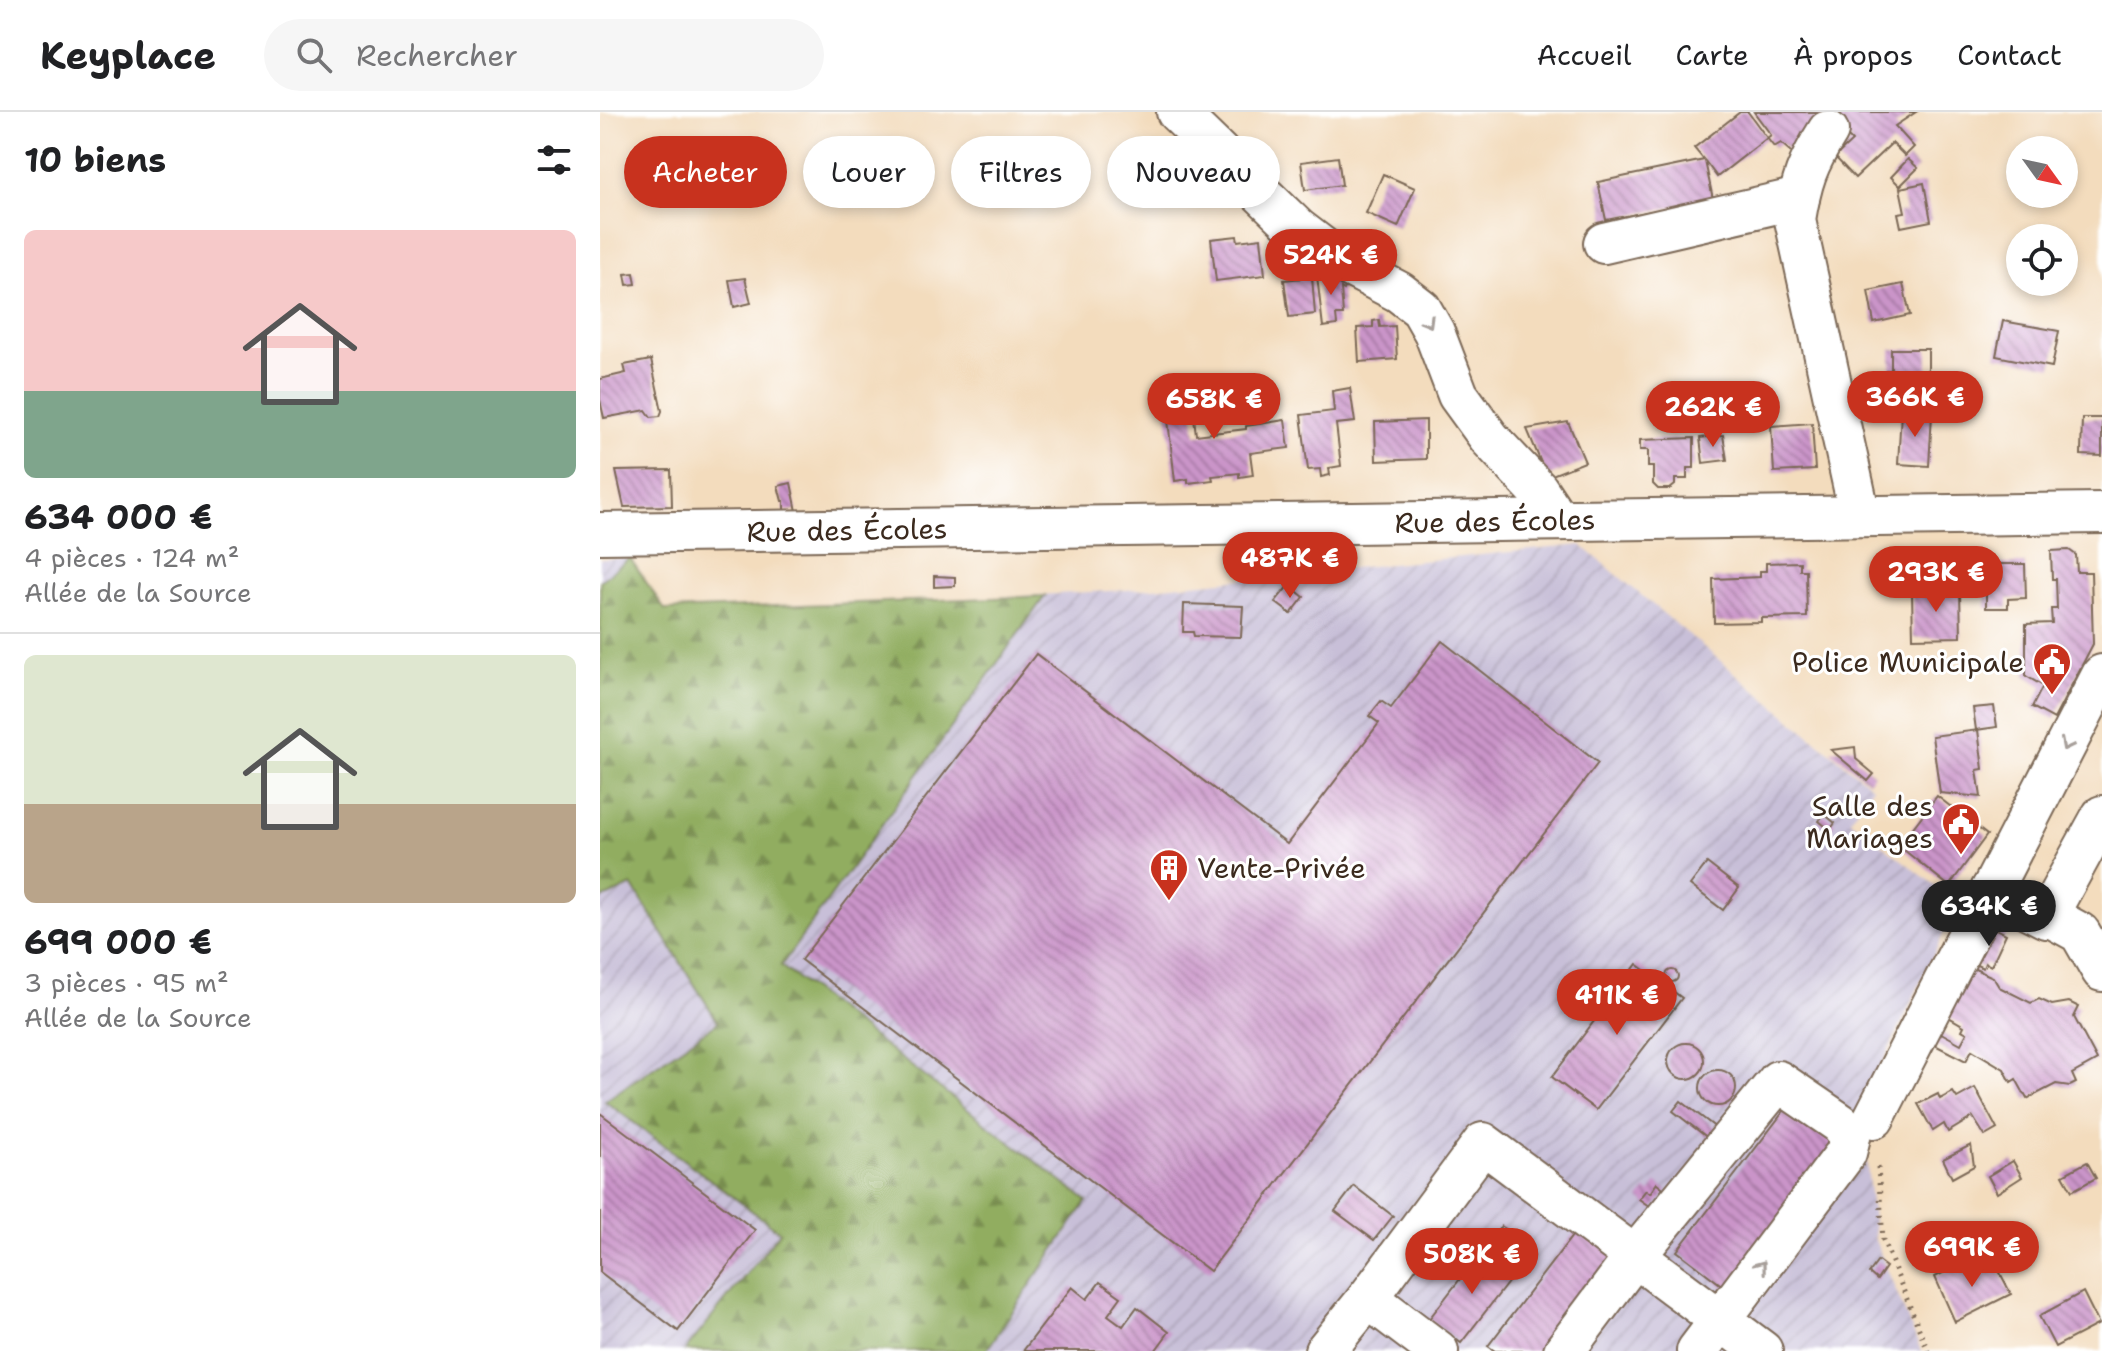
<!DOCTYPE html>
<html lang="fr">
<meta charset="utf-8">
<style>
body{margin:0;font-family:"Shantell Sans",sans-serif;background:#f6f6f6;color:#202124;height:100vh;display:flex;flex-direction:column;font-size:30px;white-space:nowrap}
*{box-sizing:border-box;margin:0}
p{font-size:26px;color:#757577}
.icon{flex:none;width:44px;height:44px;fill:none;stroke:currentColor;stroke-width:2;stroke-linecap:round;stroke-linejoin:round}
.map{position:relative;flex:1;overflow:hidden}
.side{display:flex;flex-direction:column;background:#fff;width:600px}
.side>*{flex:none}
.hud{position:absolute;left:24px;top:24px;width:760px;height:72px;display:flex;gap:16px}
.needle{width:52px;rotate:123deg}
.buttons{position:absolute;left:1406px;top:24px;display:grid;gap:16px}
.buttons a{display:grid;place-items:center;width:72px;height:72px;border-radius:50%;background:#fff;box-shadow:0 4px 12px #0003;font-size:40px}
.price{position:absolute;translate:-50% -68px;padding:0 18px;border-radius:28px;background:#c8321e;color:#fff;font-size:26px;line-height:52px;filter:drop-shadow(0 2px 4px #0008)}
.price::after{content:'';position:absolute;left:50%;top:48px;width:24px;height:18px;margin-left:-12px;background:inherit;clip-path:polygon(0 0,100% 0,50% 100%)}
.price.active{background:#222;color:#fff}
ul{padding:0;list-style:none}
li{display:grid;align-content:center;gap:16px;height:424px;padding:0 24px}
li+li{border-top:2px solid #e0e0e0}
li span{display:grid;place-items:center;height:248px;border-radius:12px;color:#555}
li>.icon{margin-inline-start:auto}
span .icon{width:144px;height:144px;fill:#fffc;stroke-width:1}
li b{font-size:34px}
h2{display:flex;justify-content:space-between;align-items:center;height:96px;padding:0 24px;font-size:34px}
.chip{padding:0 28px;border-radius:36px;background:#fff;box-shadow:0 4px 12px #0003;font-size:28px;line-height:72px}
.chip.active{background:#c8321e;color:#fff}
header{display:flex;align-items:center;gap:48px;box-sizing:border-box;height:112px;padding:0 40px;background:#fff;border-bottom:2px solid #e0e0e0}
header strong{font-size:38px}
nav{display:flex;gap:44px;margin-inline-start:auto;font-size:28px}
.search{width:560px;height:72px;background:#f6f6f6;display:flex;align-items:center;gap:20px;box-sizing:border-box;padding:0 28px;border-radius:44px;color:#757577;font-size:30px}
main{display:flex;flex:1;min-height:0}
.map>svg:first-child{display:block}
.industrial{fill:url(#industrial-furrows)}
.forest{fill:url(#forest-firs);stroke:#666c3f;stroke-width:2}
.building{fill:url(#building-back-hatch)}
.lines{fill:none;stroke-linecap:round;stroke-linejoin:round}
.minor-casing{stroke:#7b6856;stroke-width:44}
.path{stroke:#7b6856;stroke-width:5;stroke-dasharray:2 6;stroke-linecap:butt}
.minor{stroke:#fff;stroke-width:40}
.oneway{stroke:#a79f9a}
.labels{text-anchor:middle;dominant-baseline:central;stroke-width:6;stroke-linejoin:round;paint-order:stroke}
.street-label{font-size:28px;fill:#3b2a1e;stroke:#fff}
.poi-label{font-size:28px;fill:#3b2a1e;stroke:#fff;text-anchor:end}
</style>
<header>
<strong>Keyplace</strong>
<div class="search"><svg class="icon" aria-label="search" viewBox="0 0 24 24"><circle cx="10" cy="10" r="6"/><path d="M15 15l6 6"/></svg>Rechercher</div>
<nav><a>Accueil</a><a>Carte</a><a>À propos</a><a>Contact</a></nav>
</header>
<main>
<section class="side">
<h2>10 biens<svg class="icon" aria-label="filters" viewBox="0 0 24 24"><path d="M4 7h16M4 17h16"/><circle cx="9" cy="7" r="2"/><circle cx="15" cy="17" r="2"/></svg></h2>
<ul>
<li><span style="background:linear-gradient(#f6c9c9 65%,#7fa58c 0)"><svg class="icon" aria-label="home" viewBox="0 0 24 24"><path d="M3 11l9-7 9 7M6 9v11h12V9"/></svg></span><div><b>634 000 €</b><p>4 pièces · 124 m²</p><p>Allée de la Source</p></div></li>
<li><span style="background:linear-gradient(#dfe7d0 60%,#b9a48a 0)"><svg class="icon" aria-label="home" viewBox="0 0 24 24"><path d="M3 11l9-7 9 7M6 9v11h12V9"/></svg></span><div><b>699 000 €</b><p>3 pièces · 95 m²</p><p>Allée de la Source</p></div></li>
</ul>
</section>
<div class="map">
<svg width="1502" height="1239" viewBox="0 0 1502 1239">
<defs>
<pattern id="industrial-furrows" width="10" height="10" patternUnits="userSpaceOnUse" patternTransform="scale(2)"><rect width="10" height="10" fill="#c8bfd8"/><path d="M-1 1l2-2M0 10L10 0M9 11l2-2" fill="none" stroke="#ada4b9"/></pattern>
<pattern id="forest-firs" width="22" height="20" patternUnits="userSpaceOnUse" patternTransform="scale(2)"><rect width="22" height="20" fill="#91ad60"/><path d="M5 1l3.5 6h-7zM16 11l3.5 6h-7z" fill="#788d4f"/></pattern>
<pattern id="building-back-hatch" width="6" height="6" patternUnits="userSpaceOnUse" patternTransform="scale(2)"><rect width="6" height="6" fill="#ca94c9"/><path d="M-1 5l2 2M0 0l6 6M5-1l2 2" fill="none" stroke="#a579a3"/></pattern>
</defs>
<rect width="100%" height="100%" fill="#fff"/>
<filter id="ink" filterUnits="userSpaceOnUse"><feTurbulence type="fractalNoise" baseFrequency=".0125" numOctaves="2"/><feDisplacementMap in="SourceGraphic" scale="16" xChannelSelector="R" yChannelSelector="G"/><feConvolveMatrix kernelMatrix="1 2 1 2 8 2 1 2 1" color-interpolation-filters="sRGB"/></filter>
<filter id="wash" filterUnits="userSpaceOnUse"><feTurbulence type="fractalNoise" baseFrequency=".006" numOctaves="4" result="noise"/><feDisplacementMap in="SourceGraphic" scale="32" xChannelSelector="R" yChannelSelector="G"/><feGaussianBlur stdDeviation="1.8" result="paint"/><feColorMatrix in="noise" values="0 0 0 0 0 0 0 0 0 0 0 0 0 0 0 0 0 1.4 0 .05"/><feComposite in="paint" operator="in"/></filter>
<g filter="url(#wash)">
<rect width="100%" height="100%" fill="#f3dcbd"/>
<path class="industrial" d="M981 433 1272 675 1250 708 1358 791 1261 997 1275 1128 1321 1239H0V447L30 446 65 498 122 501 543 477Z"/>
<path class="forest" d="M30 446 65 498 445 484 181 854 487 1089 386 1239H85L180 1120 5 989 118 910 32 773 0 788V469Z"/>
<g id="blocks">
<g class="building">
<path d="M1140 0H1148L1167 26 1117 65 1105 49 1113 87 1006 108 998 70 1104 48 1094 36Z"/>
<path d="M1154 0H1316L1295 14 1314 35 1305 44 1292 31 1255 66 1235 45 1252 29 1227 3 1211 24 1192 41 1181 31 1174 35 1167 26 1171 23Z"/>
<path d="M738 45 742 73 705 78 701 50Z"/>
<path d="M1308 47 1318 56 1300 74 1291 65Z"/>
<path d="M584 49 589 85 542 91 537 55Z"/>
<path d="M783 62 815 76 798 115 766 101Z"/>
<path d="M1324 71 1331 109 1301 115 1298 101 1305 100 1300 76Z"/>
<path d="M637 124 638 129 661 126 665 163 616 169 611 127Z"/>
<path d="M34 161 36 172 27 173 25 162Z"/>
<path d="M739 162 750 166 744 178 741 176 743 203H736L737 213 723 215 717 164Z"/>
<path d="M712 165 715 202 689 205 684 168Z"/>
<path d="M145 166 151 191 134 195 129 168Z"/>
<path d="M1303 172 1310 203 1274 211 1268 179Z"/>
<path d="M779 208 780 215 795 214 797 247 759 250 757 216 773 215V209Z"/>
<path d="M1403 209 1459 219 1452 255 1396 244Z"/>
<path d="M1291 237H1328V276L1286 277V258H1291Z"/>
<path d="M51 248 62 299 60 304 51 305 46 298 4 306 0 288V267L26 261 24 253Z"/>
<path d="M590 269 596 323 646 317V314L685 308 689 336 650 341 653 363 639 365V361L612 364 613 368 588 371V367L575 369 564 273Z"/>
<path d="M750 276 755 310 736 312 741 354 729 356 730 363 721 365 720 357 708 358 701 303 734 299 732 279Z"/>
<path d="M1134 281 1135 290 1115 293V297L1097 300 1095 288Z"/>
<path d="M1301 300 1332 302 1329 354 1298 352Z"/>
<path d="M1482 306H1502V344L1481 343Z"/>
<path d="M826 308V347L776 349 775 310Z"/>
<path d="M968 310 985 350 947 365 927 317Z"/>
<path d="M1212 311 1215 358 1174 360 1171 314Z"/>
<path d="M1123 323 1127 348 1103 351 1100 326Z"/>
<path d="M1094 326V356H1087V367H1075V373L1070 377H1058L1053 372V355H1048V338H1040V328Z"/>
<path d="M71 358 72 394 24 395 16 359Z"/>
<path d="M191 371 197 399H184V389H182L178 374Z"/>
<path d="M1469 438 1476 443 1477 460H1491L1493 532 1454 607 1432 595 1443 574 1426 564V512L1452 511 1451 497H1457L1456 467H1452L1451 439Z"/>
<path d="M1200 450V458H1206L1207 505 1161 506V510L1114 511 1113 467 1160 465V459H1166V451Z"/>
<path d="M1386 452H1425L1426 486 1408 487V496H1386Z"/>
<path d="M334 464 355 465V474L334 475Z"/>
<path d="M689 473 704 485 691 502 675 490Z"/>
<path d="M1360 479 1361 525 1313 526 1312 480Z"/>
<path d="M584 492 643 494 641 525 594 524 593 520H583Z"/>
<path d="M842 529 998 651 610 1159 201 848 436 542 687 732 779 611 769 604 781 589 791 596Z"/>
<path d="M1394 594 1397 615 1376 618 1373 596Z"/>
<path d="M1378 618 1383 657 1377 658 1381 685 1340 681 1332 624Z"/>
<path d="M1255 635 1256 647 1274 662 1268 669 1231 638Z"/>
<path d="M1337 684 1387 723 1349 774 1299 734Z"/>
<path d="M1224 702 1235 711 1230 718 1219 709Z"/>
<path d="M1107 751 1139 776 1123 798 1090 773Z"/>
<path d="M1390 814 1406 822 1391 854 1385 851 1383 856 1372 851Z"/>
<path d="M1037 852 1082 886 996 998 952 965Z"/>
<path d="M1366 853 1393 865 1399 875 1431 891 1439 887 1452 893 1469 890 1479 895 1474 905 1497 948 1472 962 1476 971 1470 974 1456 972 1427 987 1416 967 1411 970 1404 957 1372 938 1366 949 1327 929 1334 917 1361 932 1367 921 1362 918 1364 914 1342 901Z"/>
<circle cx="1072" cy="864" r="6"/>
<circle cx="1086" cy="949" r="18"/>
<circle cx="1118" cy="976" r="18"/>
<path d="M1375 976 1397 1017 1385 1024 1373 1005 1348 1020 1344 1012 1333 1019 1318 992 1338 982 1340 987 1353 980 1357 986Z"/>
<path d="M1081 989 1116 1016 1108 1026 1073 999Z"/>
<path d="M1190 991 1240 1029 1128 1178 1077 1139Z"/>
<path d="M0 1001 155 1118 78 1219 0 1160Z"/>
<path d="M1371 1033 1374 1054 1352 1066 1343 1047Z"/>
<path d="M1413 1049 1422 1065 1397 1081 1388 1064Z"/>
<path d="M1487 1050 1496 1066 1472 1079 1463 1063Z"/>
<path d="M1057 1071 1067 1079 1053 1097 1039 1087 1046 1078 1050 1081Z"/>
<path d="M754 1074 793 1104 774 1128 735 1099Z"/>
<path d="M901 1114 912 1121 898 1140 887 1132Z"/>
<path d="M979 1115 1020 1148 951 1239H895L888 1234Z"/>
<path d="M884 1136 916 1160 861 1231 829 1207Z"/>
<path d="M1278 1149 1286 1155 1277 1168 1269 1161Z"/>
<path d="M1394 1149 1411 1182 1355 1210 1335 1165 1362 1151 1368 1162Z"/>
<path d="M500 1170 521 1185 508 1203 523 1214 537 1195 569 1220 555 1239H423L472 1175 487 1187Z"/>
<path d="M1483 1180 1499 1212 1455 1235 1439 1204Z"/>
</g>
</g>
</g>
<g filter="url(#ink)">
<use href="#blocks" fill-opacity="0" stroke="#7b6856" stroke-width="2"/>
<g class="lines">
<defs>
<g id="minor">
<path d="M577 0 698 117 740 149 799 180 821 197 834 220 858 283 890 327 938 378 958 408"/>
<path d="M1228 19C1207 52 1201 70 1195 108L1260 404"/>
<path d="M1004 131 1199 86"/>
<path d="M0 421 1502 401"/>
<path d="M1391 778 1446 806 1502 704"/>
<path d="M1447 803 1480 821 1502 859"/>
<path d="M1274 1006 1502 563"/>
<path d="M768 1186 838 1239"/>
<path d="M725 1239 768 1186 883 1031 1162 1239"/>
<path d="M964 1239 1036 1143 1178 969 1241 1012 1250 1025 1246 1041 1097 1239"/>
</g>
</defs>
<use href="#minor" class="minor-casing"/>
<path class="path" d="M1278 1055 1283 1128 1328 1239"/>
<use href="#minor" class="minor"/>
</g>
<defs><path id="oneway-chevron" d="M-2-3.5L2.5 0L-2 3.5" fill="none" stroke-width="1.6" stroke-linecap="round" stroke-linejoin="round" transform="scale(2)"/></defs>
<g class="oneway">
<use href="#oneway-chevron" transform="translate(828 210) rotate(60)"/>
<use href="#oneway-chevron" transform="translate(1466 633) rotate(117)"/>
<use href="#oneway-chevron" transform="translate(1161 1154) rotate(-53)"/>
</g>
</g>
<defs>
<symbol id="civic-pin" viewBox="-11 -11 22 30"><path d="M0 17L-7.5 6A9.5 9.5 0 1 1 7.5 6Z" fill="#c8321e" stroke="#fff"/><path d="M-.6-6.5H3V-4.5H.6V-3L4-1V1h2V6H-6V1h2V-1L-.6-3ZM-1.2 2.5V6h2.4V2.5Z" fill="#fff"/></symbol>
<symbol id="building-pin" viewBox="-11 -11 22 30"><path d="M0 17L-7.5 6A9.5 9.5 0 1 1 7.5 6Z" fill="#c8321e" stroke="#fff"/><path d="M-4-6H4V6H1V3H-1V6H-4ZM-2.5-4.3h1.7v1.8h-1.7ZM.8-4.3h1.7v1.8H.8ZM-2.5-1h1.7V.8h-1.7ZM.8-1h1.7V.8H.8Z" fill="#fff"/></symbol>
</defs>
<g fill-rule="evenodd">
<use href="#civic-pin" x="1430" y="528" width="44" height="60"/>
<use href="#civic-pin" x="1339" y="688" width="44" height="60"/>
<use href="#building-pin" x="547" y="734" width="44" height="60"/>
</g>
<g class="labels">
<g class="street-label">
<text transform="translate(895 409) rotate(-1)">Rue des Écoles</text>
<text transform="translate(247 418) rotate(-1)">Rue des Écoles</text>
</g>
<g class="poi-label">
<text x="1424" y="550">Police Municipale</text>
<text x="1333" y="694">Salle des<tspan x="1333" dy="32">Mariages</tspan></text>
<text x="597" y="756" text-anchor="start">Vente-Privée</text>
</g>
</g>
</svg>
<div class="buttons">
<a><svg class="needle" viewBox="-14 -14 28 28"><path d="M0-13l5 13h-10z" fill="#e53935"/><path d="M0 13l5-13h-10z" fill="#757577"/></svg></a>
<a><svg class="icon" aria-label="locate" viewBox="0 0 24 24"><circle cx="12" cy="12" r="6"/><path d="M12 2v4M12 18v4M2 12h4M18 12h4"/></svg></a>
</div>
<b class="price" style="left:731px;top:185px">524K €</b>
<b class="price" style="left:1315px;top:327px">366K €</b>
<b class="price" style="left:614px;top:329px">658K €</b>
<b class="price" style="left:1113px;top:337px">262K €</b>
<b class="price" style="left:690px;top:488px">487K €</b>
<b class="price" style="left:1336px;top:502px">293K €</b>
<b class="price active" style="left:1389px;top:836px">634K €</b>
<b class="price" style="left:1017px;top:925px">411K €</b>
<b class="price" style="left:1372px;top:1177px">699K €</b>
<b class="price" style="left:872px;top:1184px">508K €</b>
<div class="hud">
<a class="chip active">Acheter</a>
<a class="chip">Louer</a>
<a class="chip">Filtres</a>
<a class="chip">Nouveau</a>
</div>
</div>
</main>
